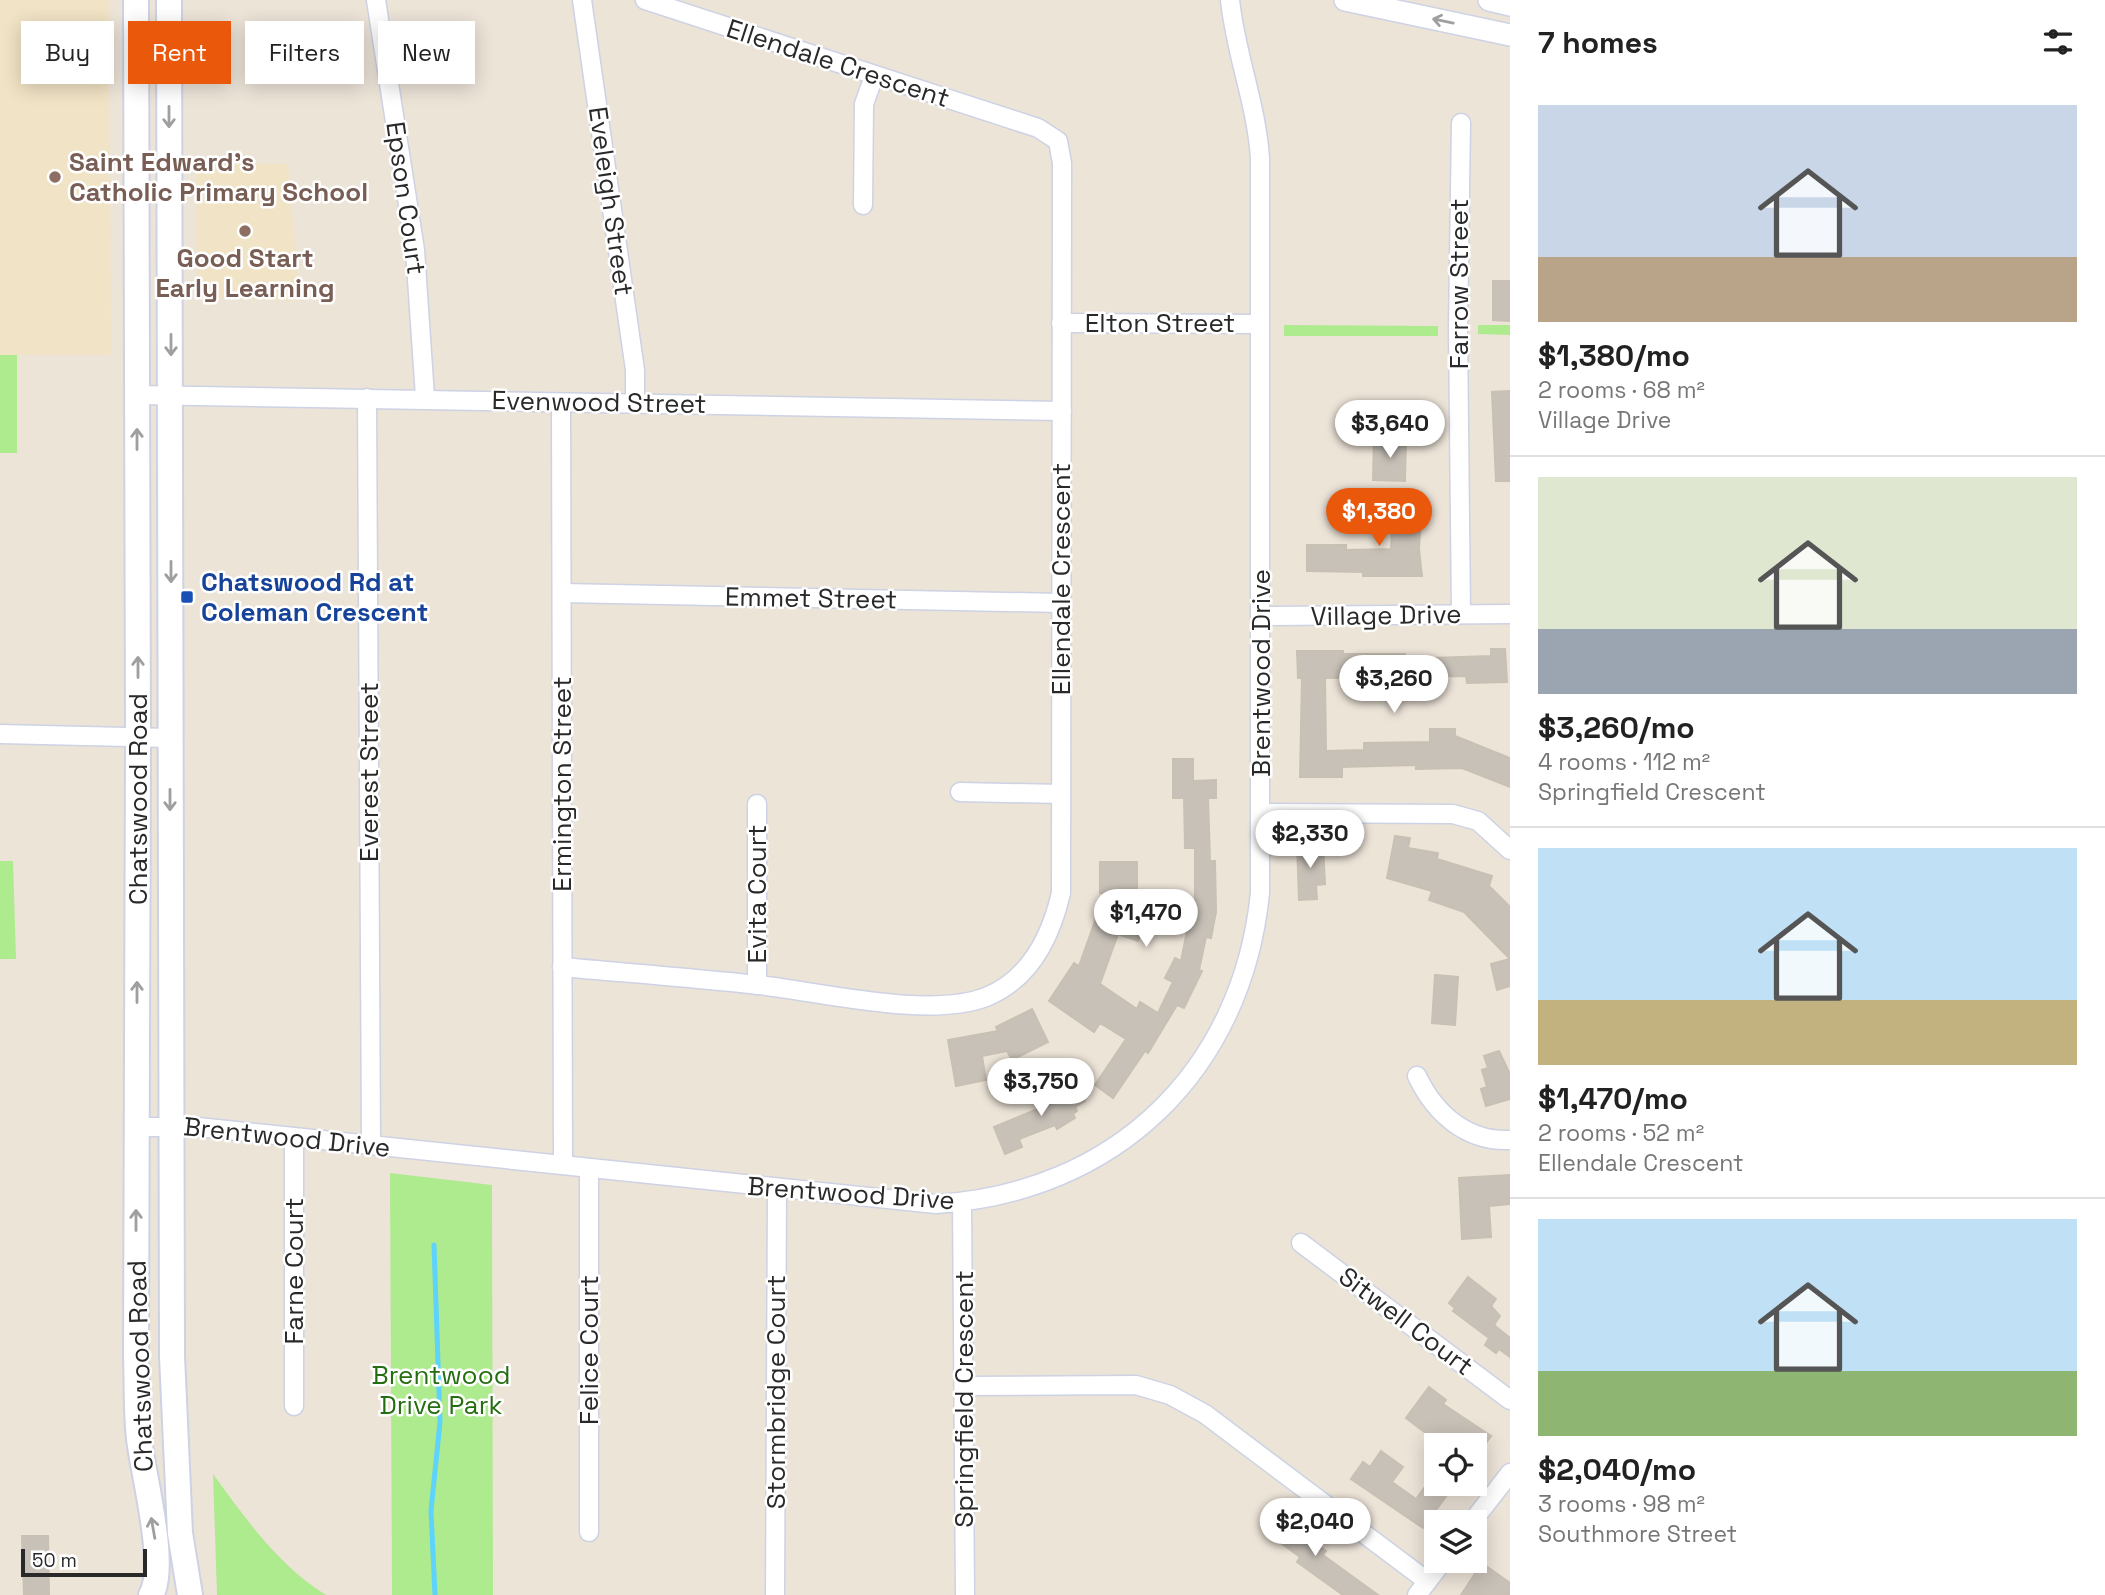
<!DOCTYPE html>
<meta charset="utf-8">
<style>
body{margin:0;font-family:"Space Grotesk",sans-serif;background:#f2f2f2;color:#222;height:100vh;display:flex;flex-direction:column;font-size:26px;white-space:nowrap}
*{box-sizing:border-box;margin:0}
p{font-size:23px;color:#767676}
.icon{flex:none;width:38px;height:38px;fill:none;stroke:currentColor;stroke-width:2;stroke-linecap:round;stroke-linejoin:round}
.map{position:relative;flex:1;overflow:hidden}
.sheet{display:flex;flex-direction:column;background:#fff;width:595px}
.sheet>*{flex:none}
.banner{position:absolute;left:21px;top:21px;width:665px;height:63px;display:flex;gap:14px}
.buttons{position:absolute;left:1424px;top:1433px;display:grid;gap:14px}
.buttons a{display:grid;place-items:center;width:63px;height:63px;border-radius:0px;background:#fff;box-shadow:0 4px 18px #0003;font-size:35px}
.scale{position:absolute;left:21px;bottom:18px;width:126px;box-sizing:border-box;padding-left:7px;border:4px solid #292929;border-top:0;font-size:19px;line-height:24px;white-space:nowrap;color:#292929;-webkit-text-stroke:5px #fff;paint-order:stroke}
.price{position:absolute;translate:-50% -60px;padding:0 16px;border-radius:24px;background:#fff;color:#222;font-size:23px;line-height:46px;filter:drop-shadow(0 2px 4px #0008)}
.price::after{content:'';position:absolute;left:50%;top:42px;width:21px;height:16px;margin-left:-10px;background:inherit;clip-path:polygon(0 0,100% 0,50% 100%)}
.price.active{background:#ea580c;color:#fff}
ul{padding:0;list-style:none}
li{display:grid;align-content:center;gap:14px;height:371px;padding:0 28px}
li+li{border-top:2px solid #e0e0e0}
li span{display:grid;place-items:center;height:217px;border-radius:0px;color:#555}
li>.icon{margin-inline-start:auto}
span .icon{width:126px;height:126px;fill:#fffc;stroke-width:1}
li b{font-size:30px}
h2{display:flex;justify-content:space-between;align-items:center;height:84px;padding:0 28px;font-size:30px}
.chip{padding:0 24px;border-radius:0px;background:#fff;box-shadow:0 4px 18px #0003;font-size:24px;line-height:63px}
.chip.active{background:#ea580c;color:#fff}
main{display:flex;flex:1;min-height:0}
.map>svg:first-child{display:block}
.education{fill:#f1e3c5}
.green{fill:#aeea8e}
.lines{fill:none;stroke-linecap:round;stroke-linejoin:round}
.stream{stroke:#5ed3fc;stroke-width:5}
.building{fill:#c8c1b8;stroke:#c8c0b2;stroke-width:2}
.minor-casing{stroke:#cdd2e4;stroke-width:21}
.tertiary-casing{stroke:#cdd2e4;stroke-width:24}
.secondary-casing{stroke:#cdd2e4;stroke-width:28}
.minor{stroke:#fff;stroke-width:18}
.tertiary{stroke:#fff;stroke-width:21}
.secondary{stroke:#fff;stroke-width:24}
.oneway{stroke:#9f9f9f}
.education-dot{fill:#8d6e63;stroke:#fff;stroke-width:2.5}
.transit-dot{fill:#1a4fb4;stroke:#fff;stroke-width:2.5}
.labels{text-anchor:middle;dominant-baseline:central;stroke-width:5;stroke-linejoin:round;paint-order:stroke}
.street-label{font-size:26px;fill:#292929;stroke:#fff}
.education-label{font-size:26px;font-weight:bold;fill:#785e54;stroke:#fff;text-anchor:start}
.transit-label{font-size:26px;font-weight:bold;fill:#164399;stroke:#fff;text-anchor:start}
.park-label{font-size:26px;fill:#256d11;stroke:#fff}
</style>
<main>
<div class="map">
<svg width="1510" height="1595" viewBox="0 0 1510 1595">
<rect width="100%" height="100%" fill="#ede4d8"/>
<g class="education">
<path d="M0 0H109L111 355H0Z"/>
<path d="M196 163 288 164 300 301 197 298Z"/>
</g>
<g class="green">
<path d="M1284 325 1438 326V336H1284Z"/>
<path d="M1478 325H1510V335L1478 334Z"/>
<rect x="0" y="355" width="17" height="98"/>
<path d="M0 861H13L16 959H0Z"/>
<path d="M390 1173 492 1185 493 1595H392Z"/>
<path d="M213 1474C245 1518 279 1566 326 1595H217Z"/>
</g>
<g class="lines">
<path class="stream" d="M434 1245 440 1422 431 1511 435 1595"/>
</g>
<g class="building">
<path d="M1493 281H1510V321L1493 320Z"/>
<path d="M1510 391V481H1496L1492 392Z"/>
<path d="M1374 438 1406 439 1405 481 1373 480Z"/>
<path d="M1394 494 1422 495 1419 549 1422 576H1363V572L1307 571V545H1346V550L1391 549Z"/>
<path d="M1491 649H1505L1507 682 1467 683 1466 676 1325 678 1326 751 1364 750V743L1430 742V729H1455V736L1510 758V787L1462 768 1416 769V765L1342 767V777H1300L1302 678H1298L1297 651H1343V654H1405V657L1432 658 1491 656Z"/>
<path d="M1173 759H1193V781L1216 780V798H1208L1210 861H1215L1216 912 1211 938 1206 937 1199 970 1202 971 1184 1008 1177 1005 1148 1053 1145 1051 1113 1098 1095 1085 1126 1039 1100 1023 1094 1032 1049 1001 1074 963 1079 966 1099 910 1143 926 1138 941 1118 934 1100 984 1137 1009 1140 1002 1158 1013 1173 982 1165 978 1175 958 1181 961 1191 911 1195 912V848H1185L1184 798H1173Z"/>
<path d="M1395 836 1410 838 1408 848 1438 853 1437 859 1492 876 1489 886 1510 907V986L1497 990 1491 964 1510 959 1464 912 1429 900 1432 891 1387 878Z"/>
<path d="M1323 843 1325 884 1316 885 1317 899 1299 900 1297 844Z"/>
<path d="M1100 862H1137V894L1100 893Z"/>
<path d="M1435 975 1458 977 1455 1025 1432 1023Z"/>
<path d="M1032 1009 1048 1042 1012 1060 1007 1051 982 1056 986 1080 956 1086 948 1040 998 1031 996 1027Z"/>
<path d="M1499 1051 1510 1074V1099L1486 1106 1481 1089 1487 1087 1482 1070 1488 1068 1484 1056Z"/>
<path d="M1075 1082 1085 1101 1075 1107 1077 1111 1073 1114 1075 1118 1057 1129 1055 1125 1019 1139 1022 1147 1005 1154 994 1127 1045 1106 1042 1101Z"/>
<path d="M1510 1175V1204L1489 1206 1491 1237 1462 1239 1459 1178Z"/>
<path d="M1468 1277 1496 1299 1491 1306 1500 1316 1494 1325 1510 1338V1357L1499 1349 1496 1353 1485 1345 1489 1338 1453 1311 1455 1308 1449 1303Z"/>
<path d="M1429 1387 1446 1400 1443 1404 1491 1436 1484 1446H1443L1406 1418Z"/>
<path d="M1381 1451 1403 1467 1392 1482 1416 1499 1437 1470V1484H1455L1423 1528 1351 1479 1363 1462 1370 1467Z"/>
<path d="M1273 1513 1326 1551 1323 1555 1378 1595H1343L1297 1562 1300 1557 1262 1529Z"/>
<path d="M22 1536H48L49 1595H24Z"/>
<path d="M1482 1563 1510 1583V1595H1461Z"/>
</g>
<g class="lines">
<defs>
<g id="minor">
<path d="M376 0 415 250 425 397"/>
<path d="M582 0 635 370V402"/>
<path d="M1461 123 1458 329 1461 614"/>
<path d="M863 205 864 104 874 76"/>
<path d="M1061 323 1259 324"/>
<path d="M137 395C445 399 753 405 1062 411"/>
<path d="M367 398 371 1145"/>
<path d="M561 403 563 1165"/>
<path d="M562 593 1060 603"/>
<path d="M1261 616 1510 614"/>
<path d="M0 734 170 738"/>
<path d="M960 792 1061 794"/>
<path d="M1261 813 1453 814 1478 821 1510 850"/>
<path d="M562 967C628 973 694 978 759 985 821 992 929 1019 986 997 1031 979 1051 936 1061 893L1062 163 1058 141 1038 128 645 0"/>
<path d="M757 985V804"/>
<path d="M1417 1076C1435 1114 1467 1142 1510 1140"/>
<path d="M136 1127H198L936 1204C1115 1193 1242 1071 1260 893V158C1256 102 1236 56 1230 0"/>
<path d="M294 1137V1406"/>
<path d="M589 1168V1532"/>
<path d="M962 1202 965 1595"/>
<path d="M1301 1243 1510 1400"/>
<path d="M966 1386 1136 1385 1170 1395 1205 1414 1427 1581"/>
<path d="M1472 1522 1510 1473"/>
<path d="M775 1595 777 1189"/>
<path d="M1417 1595 1443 1561"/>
</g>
<g id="tertiary">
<path d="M1345 0 1510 35"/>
<path d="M1489 0 1510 5"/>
</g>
<g id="secondary">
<path d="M136 0 138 738 136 1356C137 1384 136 1412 139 1439 143 1474 168 1567 151 1595"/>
<path d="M169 0 172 1356 180 1533 190 1595"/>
</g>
</defs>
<use href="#minor" class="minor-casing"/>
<use href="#tertiary" class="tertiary-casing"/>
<use href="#secondary" class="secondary-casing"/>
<use href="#minor" class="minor"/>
<use href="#tertiary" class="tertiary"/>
<use href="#secondary" class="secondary"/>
</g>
<defs><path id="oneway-shaft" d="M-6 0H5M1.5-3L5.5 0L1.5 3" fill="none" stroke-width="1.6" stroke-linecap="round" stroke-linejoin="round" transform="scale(1.75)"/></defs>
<g class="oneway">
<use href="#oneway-shaft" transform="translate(1443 21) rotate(-168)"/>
<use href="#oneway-shaft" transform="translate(169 117) rotate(90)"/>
<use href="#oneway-shaft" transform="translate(171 345) rotate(90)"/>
<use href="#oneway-shaft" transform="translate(137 439) rotate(-90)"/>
<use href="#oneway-shaft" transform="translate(171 572) rotate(90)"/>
<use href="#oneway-shaft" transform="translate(138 667) rotate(-90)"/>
<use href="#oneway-shaft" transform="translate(170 800) rotate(90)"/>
<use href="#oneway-shaft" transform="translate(137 992) rotate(-90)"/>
<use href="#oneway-shaft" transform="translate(136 1220) rotate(-90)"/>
<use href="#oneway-shaft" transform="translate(153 1528) rotate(-100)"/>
</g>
<g class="education-dot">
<circle cx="55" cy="177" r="7"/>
<circle cx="245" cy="231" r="7"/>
</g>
<rect class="transit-dot" x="180" y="590" width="14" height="14" rx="3.5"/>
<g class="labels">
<g class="street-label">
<text transform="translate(838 63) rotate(18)">Ellendale Crescent</text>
<text transform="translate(406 198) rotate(82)">Epson Court</text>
<text transform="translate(611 201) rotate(82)">Eveleigh Street</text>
<text transform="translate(1459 284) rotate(-90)">Farrow Street</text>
<text x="1160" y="323">Elton Street</text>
<text transform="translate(599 402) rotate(1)">Evenwood Street</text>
<text transform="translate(1061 579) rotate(-90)">Ellendale Crescent</text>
<text transform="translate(811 598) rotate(1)">Emmet Street</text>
<text transform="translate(1386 615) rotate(-1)">Village Drive</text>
<text transform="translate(1261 673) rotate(-90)">Brentwood Drive</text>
<text transform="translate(369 772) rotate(-90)">Everest Street</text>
<text transform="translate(562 784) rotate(-90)">Ermington Street</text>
<text transform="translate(138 799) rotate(-90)">Chatswood Road</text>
<text transform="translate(757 894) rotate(-90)">Evita Court</text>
<text transform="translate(287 1137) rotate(6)">Brentwood Drive</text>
<text transform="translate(851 1193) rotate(4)">Brentwood Drive</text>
<text transform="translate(294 1271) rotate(-90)">Farne Court</text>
<text transform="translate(1406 1321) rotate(37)">Sitwell Court</text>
<text transform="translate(589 1350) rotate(-90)">Felice Court</text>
<text transform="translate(140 1366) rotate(-92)">Chatswood Road</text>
<text transform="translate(776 1392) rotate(-90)">Stormbridge Court</text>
<text transform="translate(964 1399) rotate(-90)">Springfield Crescent</text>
</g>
<g class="education-label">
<text x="69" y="162">Saint Edward's<tspan x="69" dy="30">Catholic Primary School</tspan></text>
<text x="245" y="258" text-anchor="middle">Good Start<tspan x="245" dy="30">Early Learning</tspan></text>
</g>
<g class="transit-label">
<text x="201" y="582">Chatswood Rd at<tspan x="201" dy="30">Coleman Crescent</tspan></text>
</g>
<g class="park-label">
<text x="441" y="1375">Brentwood<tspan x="441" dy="30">Drive Park</tspan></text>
</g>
</g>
</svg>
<div class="buttons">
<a><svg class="icon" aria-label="locate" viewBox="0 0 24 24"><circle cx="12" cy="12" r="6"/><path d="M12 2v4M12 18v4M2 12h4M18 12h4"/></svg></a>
<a><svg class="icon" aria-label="layers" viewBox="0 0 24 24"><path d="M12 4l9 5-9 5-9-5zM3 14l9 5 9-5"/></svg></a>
</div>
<div class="scale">50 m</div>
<b class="price" style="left:1390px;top:460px">$3,640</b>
<b class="price active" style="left:1379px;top:548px">$1,380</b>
<b class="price" style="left:1394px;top:715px">$3,260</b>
<b class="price" style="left:1310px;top:870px">$2,330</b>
<b class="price" style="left:1146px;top:949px">$1,470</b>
<b class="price" style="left:1041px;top:1118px">$3,750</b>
<b class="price" style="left:1315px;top:1558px">$2,040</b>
<div class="banner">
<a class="chip">Buy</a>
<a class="chip active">Rent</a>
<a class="chip">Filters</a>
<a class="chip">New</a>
</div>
</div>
<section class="sheet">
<h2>7 homes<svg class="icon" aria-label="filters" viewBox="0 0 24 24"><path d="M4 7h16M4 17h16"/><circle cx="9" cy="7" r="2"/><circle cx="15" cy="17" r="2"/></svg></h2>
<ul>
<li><span style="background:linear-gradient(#c9d6e8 70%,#b9a48a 0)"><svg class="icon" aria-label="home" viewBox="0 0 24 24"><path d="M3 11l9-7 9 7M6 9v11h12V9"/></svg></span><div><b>$1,380/mo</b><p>2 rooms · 68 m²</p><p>Village Drive</p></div></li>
<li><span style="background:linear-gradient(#dfe7d0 70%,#9aa5b1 0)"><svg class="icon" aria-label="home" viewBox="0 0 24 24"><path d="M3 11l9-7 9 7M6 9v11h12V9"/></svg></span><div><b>$3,260/mo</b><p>4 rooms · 112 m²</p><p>Springfield Crescent</p></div></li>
<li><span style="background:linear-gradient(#bfe0f5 70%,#c2b280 0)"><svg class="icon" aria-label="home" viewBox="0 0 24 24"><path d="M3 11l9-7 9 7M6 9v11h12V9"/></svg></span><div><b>$1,470/mo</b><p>2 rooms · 52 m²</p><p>Ellendale Crescent</p></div></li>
<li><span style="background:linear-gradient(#bfe0f5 70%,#8fb573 0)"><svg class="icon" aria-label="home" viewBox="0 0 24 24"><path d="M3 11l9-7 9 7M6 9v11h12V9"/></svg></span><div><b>$2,040/mo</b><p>3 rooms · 98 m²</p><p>Southmore Street</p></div></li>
</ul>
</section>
</main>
